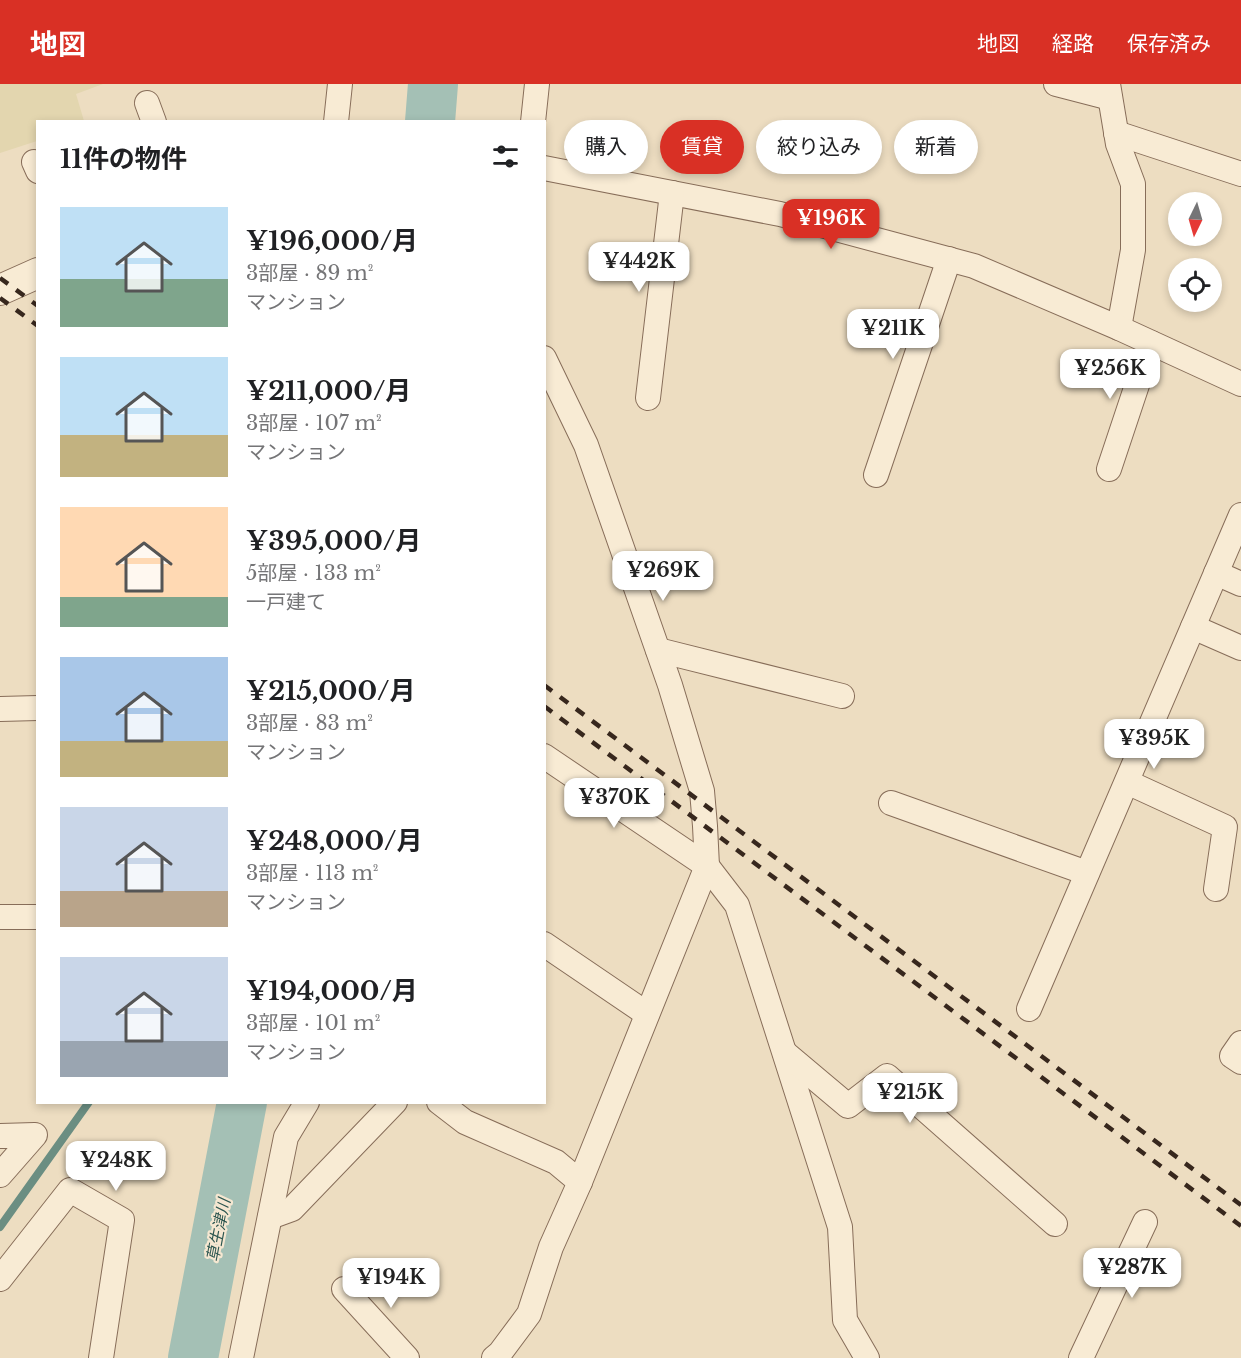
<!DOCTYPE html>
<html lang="ja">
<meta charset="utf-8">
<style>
body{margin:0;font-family:"Libre Baskerville","Noto Sans JP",serif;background:#f2f2f2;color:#202124;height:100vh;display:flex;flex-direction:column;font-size:22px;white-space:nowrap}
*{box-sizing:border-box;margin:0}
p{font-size:20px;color:#757577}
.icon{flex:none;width:33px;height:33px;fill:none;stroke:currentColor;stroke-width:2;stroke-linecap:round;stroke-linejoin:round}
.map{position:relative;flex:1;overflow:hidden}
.side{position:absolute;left:36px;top:36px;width:510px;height:984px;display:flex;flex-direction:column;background:#fff;border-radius:0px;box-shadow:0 3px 9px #0003}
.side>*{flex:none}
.banner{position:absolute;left:564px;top:36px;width:570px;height:54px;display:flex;gap:12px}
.needle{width:39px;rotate:185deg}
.controls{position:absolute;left:1168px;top:108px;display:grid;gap:12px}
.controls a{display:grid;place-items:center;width:54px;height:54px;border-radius:50%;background:#fff;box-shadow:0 3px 9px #0003;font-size:30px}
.price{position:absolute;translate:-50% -51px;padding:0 14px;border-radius:12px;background:#fff;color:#222;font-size:20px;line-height:39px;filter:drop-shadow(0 2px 3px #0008)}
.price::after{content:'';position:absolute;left:50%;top:36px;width:18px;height:14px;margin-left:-9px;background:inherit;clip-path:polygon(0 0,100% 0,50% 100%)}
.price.selected{background:#d93025;color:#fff}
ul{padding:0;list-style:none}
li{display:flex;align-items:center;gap:18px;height:150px;padding:0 24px}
li span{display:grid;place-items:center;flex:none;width:168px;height:120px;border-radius:0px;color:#555}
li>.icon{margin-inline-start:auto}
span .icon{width:72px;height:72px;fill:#fffc;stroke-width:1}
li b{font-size:26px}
h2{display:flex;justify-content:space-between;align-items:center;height:72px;padding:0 24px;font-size:26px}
.pill{padding:0 21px;border-radius:27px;background:#fff;box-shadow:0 3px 9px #0003;font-size:21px;line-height:54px}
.pill.selected{background:#d93025;color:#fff}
header{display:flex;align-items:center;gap:36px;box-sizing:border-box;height:84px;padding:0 30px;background:#d93025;color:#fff}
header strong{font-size:28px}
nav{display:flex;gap:33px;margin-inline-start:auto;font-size:21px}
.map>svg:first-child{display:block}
.farmland{fill:#e3d6af}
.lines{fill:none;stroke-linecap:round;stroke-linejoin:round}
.stream{stroke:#6b8e82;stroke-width:8}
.river{stroke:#a4c0b5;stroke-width:50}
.minor-casing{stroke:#876d59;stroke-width:26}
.tertiary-casing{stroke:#876d59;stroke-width:32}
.minor{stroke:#f8ebd4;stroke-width:24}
.tertiary{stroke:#f8ebd4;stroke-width:30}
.rail{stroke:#37271d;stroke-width:4.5;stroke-dasharray:10 10;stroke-linecap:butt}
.labels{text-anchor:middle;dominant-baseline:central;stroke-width:4.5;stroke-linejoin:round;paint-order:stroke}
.water-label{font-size:16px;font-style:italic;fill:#2c5650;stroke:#f5e7d1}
</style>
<header>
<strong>地図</strong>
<nav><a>地図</a><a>経路</a><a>保存済み</a></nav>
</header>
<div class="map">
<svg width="1241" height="1274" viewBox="0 0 1241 1274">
<rect width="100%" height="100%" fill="#edddc1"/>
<path class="farmland" d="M0 0H103L76 10 84 37 38 38 37 57 0 69Z"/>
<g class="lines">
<path class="stream" d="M0 1143 89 1018"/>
<g class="river">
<path d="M430 38 433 0"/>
<path d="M193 1274 242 1018"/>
</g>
<defs>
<g id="minor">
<path d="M1056 0 1110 14"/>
<path d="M1108 0 1118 60 1133 100V166L1119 244"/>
<path d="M147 19 154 38"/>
<path d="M336 38 340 0"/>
<path d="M533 38 537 0"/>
<path d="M1116 49 1241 90"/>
<path d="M34 78 38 87"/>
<path d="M544 84 780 130 974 182 1119 244 1241 300"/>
<path d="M648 314 672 109"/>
<path d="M1109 385 1151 259"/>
<path d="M876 391 949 175"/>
<path d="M1216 489 1241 500"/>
<path d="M1193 543 1241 564"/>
<path d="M658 566 842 612"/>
<path d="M0 625 38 624"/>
<path d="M544 672 707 782 737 821 840 1143 845 1236 867 1274"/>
<path d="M1127 698 1225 743 1216 805"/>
<path d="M891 719 1087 789"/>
<path d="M0 833H38"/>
<path d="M544 860 647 930"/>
<path d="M1029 925 1241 431"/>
<path d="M1241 959 1232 972 1241 978"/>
<path d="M785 969 848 1022 887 992 1055 1140"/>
<path d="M439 1018 465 1038 556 1078 580 1098"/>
<path d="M0 1052 35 1051 0 1091"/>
<path d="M270 1133 292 1125 395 1018"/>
<path d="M0 1195 70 1106 122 1136 101 1274"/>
<path d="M344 1205 407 1274"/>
<path d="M241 1274 286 1053 307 1018"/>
<path d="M494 1274 500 1269 529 1230 551 1163 580 1098 707 782 705 742 702 707 670 601 586 361 544 274"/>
<path d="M1081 1274 1145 1138"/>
</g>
<path id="tertiary" d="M0 206 38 189"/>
</defs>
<use href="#minor" class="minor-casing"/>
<use href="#tertiary" class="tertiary-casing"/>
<use href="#minor" class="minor"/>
<use href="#tertiary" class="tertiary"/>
<g class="rail">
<path d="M0 194 38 222"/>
<path d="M0 214 38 242"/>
<path d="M544 601 1241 1121"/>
<path d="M544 622 1241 1142"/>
</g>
</g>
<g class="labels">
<g class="water-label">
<text transform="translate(218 1146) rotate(-79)">草生津川</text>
</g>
</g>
</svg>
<div class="controls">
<a><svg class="needle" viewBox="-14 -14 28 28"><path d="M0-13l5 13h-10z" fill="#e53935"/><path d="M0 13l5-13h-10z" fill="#757577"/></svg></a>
<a><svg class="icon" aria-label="locate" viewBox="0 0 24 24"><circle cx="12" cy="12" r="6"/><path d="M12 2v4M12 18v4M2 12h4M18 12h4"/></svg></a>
</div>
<b class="price selected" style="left:831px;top:166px">¥196K</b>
<b class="price" style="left:639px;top:209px">¥442K</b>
<b class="price" style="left:893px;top:276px">¥211K</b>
<b class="price" style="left:1110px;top:316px">¥256K</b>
<b class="price" style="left:663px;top:518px">¥269K</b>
<b class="price" style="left:1154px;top:686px">¥395K</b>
<b class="price" style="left:614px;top:745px">¥370K</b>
<b class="price" style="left:910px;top:1040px">¥215K</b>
<b class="price" style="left:116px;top:1108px">¥248K</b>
<b class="price" style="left:1132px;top:1215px">¥287K</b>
<b class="price" style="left:391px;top:1225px">¥194K</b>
<div class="banner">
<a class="pill">購入</a>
<a class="pill selected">賃貸</a>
<a class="pill">絞り込み</a>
<a class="pill">新着</a>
</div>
<section class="side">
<h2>11件の物件<svg class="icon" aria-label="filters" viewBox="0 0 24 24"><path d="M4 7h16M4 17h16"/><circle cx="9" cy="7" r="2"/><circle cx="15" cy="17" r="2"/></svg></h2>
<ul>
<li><span style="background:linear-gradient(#bfe0f5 60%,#7fa58c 0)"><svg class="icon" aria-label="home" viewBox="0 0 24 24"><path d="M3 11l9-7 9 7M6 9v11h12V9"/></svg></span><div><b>¥196,000/月</b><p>3部屋 · 89 m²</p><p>マンション</p></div></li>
<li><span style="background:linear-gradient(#bfe0f5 65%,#c2b280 0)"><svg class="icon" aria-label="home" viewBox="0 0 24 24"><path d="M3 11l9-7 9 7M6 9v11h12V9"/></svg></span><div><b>¥211,000/月</b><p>3部屋 · 107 m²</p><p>マンション</p></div></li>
<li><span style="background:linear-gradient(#ffd9b3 75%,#7fa58c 0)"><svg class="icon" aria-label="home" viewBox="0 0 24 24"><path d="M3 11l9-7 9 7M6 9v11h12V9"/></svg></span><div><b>¥395,000/月</b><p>5部屋 · 133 m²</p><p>一戸建て</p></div></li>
<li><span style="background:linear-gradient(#a9c7e8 70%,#c2b280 0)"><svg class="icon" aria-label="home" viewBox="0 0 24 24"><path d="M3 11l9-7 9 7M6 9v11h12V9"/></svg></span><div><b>¥215,000/月</b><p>3部屋 · 83 m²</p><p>マンション</p></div></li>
<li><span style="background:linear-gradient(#c9d6e8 70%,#b9a48a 0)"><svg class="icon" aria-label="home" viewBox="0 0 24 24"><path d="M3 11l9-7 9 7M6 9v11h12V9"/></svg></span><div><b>¥248,000/月</b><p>3部屋 · 113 m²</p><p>マンション</p></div></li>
<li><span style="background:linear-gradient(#c9d6e8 70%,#9aa5b1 0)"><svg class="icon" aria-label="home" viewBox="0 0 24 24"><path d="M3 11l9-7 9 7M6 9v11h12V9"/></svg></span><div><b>¥194,000/月</b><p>3部屋 · 101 m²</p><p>マンション</p></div></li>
</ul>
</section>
</div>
